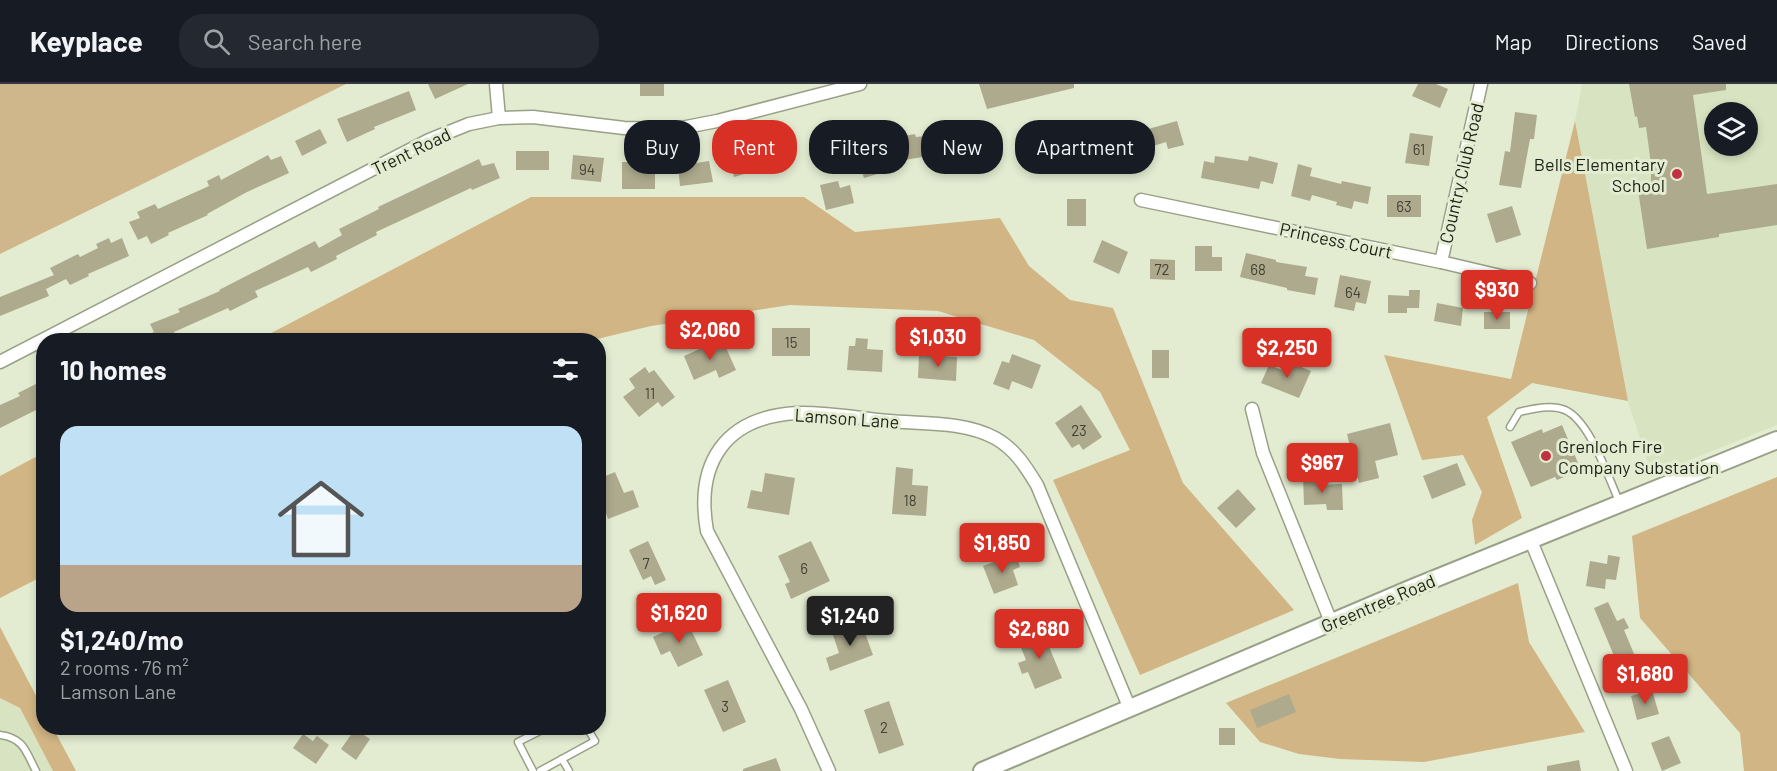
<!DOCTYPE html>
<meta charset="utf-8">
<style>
body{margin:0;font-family:Barlow,sans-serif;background:#242831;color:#f1f3f6;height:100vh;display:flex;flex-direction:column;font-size:22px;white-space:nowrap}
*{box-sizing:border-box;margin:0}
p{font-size:20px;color:#9ea1a6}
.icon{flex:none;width:33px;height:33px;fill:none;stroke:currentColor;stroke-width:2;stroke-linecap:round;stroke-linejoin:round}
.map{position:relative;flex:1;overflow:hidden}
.drawer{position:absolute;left:36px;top:249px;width:570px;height:402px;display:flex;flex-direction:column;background:#171b24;border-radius:24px;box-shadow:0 3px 9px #0003}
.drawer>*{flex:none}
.hud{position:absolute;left:624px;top:36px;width:570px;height:54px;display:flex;gap:12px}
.fabs{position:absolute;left:1704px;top:18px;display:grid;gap:12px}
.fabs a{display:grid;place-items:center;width:54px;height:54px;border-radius:50%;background:#171b24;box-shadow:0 3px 9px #0003;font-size:30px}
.price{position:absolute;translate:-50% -51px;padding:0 14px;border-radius:6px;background:#d93025;color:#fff;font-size:20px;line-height:39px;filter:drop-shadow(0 2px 3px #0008)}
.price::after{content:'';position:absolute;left:50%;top:36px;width:18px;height:14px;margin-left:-9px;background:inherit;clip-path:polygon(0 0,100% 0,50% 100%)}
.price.on{background:#222;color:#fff}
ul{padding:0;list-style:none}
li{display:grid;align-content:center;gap:12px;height:318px;padding:0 24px}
li span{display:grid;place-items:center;height:186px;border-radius:18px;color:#555}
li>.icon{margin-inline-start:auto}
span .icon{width:108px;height:108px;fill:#fffc;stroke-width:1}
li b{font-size:26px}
h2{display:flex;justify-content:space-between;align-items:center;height:72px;padding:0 24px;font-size:26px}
.tag{padding:0 21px;border-radius:24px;background:#171b24;box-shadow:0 3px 9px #0003;font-size:21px;line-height:54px}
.tag.on{background:#d93025;color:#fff}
header{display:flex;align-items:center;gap:36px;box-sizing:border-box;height:84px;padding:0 30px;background:#171b24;border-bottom:2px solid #363941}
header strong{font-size:28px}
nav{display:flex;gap:33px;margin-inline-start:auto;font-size:21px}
.search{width:420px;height:54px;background:#242831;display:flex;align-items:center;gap:15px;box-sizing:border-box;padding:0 21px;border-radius:24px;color:#9ea1a6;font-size:22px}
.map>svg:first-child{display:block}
.built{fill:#d8e4c1;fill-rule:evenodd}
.green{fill:#cfb68b}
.forest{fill:#d2b584}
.building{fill:#adaa8e}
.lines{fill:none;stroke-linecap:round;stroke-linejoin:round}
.lane-casing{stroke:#98a187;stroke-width:9}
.street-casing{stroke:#98a187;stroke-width:15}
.secondary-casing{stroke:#98a187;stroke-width:20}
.lane{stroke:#fff;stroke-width:6}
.street{stroke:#fff;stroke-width:12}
.secondary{stroke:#fff;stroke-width:16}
.poi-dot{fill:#c13142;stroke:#e3ecd1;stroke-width:2}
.labels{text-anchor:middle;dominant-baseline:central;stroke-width:6;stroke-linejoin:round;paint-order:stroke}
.number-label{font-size:15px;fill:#404234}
.street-label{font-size:18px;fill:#1c2016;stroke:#e3ecd1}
.poi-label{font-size:18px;fill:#1c2016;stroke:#e3ecd1;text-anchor:end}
</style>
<header>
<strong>Keyplace</strong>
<div class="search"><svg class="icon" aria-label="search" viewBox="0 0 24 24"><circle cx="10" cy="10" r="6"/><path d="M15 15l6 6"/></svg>Search here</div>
<nav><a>Map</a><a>Directions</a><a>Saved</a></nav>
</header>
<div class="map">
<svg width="1777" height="687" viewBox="0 0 1777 687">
<rect width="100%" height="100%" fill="#e3ecd1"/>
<g class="built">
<path d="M1582 0H1777V341L1652 391 1628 318 1619 279 1575 37ZM1714 28H1748V62H1714Z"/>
<path d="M0 614 20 624 53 687H0Z"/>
</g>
<path class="green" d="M0 0H346L0 170Z"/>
<g class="forest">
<path d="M1575 37 1628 317 1532 299 1487 333 1522 434 1475 461 1472 436 1482 408 1463 371 1422 376 1384 271 1511 295Z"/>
<path d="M531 113H804L855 148 1000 134 1029 182 1070 216 1113 224 1183 399 1294 526 1140 591 1053 396 1130 366 1100 308 1034 256 938 227 790 221 651 242 593 256H258Z"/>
<path d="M43 369V492L0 514V392Z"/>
<path d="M1777 393V687H1744L1740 649 1640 534 1632 452Z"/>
<path d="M1518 499 1529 558 1585 648 1424 678 1340 675 1299 670 1260 658 1226 619Z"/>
<path d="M0 543 43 625 44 644H53L76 687H53L20 624 0 614Z"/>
</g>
<g class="building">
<path d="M428 0H468L435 15Z"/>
<rect x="640" y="0" width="24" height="12"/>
<path d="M979 0H1074V4L987 25Z"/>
<path d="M1418 0H1436L1448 5 1440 24 1412 12Z"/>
<path d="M1629 0H1726V6L1693 11 1707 110 1777 100V141L1719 150V153L1647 165 1638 106 1651 103V80L1646 43 1639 44 1637 32 1635 33Z"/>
<path d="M409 7 416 26 374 43 375 45 347 58 337 35Z"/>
<path d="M1515 28 1537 31 1534 55H1530L1521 104 1499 101 1505 67 1510 68Z"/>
<path d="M1177 37 1184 61 1168 65 1166 58 1153 62 1148 45Z"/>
<path d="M320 45 327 59 302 72 295 57Z"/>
<path d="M976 47 978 68 947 71V69L892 78 894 85 864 94 857 72 900 59 899 53 915 50 916 53Z"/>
<path d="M1410 49 1433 52 1429 82 1405 79Z"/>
<path d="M1094 52 1110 68 1088 90 1072 73Z"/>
<path d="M788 54 795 75 734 93 730 76 763 68 762 62Z"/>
<rect x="516" y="67" width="33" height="19"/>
<path d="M268 71 271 76 281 72 289 89 247 108 207 130 208 131 168 149 169 151 151 160 147 152 138 156 129 138 140 134 137 128 155 120 158 125 209 102 207 97 219 91 221 96Z"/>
<path d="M573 71 604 74 601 98 571 95Z"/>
<path d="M1215 72 1248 77 1249 72 1278 79 1273 100 1261 97 1259 105 1201 94 1204 77 1214 79Z"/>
<path d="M479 75 482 82 494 79 500 94 472 106 471 104 376 148 377 151 336 172 337 175 311 188 308 183 255 207 258 213 230 227 228 224 174 248 177 254 170 256H135L154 248 150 240 180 228 178 225 220 207 219 206 315 157 319 164 342 151 339 145 379 125 378 123Z"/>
<path d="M709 77 713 98 680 102 678 82Z"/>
<path d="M622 78H639V86H655V105H622Z"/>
<path d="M1298 80 1312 84 1310 92 1341 100 1342 97 1371 103 1368 120 1354 117 1352 125 1336 121 1337 118 1312 111 1310 117 1291 112Z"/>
<path d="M838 97 840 104 850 101 854 119 826 126 820 101Z"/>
<rect x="1387" y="111" width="34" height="22"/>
<rect x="1067" y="115" width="19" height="27"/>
<path d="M1512 122 1521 151 1496 159 1487 130Z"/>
<path d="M109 154 111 159 122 154 129 172 88 190 89 192 70 201 66 195 46 205 49 212 0 232V213L54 191 50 184 78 170 80 173 98 164 96 160Z"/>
<path d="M1102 156 1128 168 1119 190 1093 178Z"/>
<path d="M1195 162H1212V173H1222V187H1195Z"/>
<path d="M1246 169 1276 176V178L1307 183 1305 192 1318 194 1315 211 1287 206V204L1240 193Z"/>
<path d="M1150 175 1175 176V196L1150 195Z"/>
<path d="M1340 191 1371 197 1366 220 1356 218 1354 227 1334 223Z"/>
<path d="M1409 206H1420L1419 224H1407V229H1388V211L1409 212Z"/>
<path d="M1437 219 1463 224 1461 242 1434 237Z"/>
<rect x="1484" y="228" width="26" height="17"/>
<rect x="772" y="244" width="38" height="28"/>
<path d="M856 254 868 255 867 265 883 266 882 288 847 286 849 262H855Z"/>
<path d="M722 255 736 286 719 294 716 286 694 296 684 272Z"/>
<rect x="1152" y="266" width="17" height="28"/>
<path d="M1012 270 1041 281 1032 305 1012 297 1009 306 993 300 1002 277 1009 279Z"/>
<path d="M919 271 957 273 956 297 918 294Z"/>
<path d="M1289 278 1311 287 1299 314 1261 299 1269 281 1285 287Z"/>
<path d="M645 283 649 289 654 286 675 313 662 323 658 318 639 333 623 313 635 304 629 295Z"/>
<path d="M44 296V322L0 344V321L20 312 18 309Z"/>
<path d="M1081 321 1102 353 1083 366 1079 360 1072 364 1055 339Z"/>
<path d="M1390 339 1398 371 1375 377 1379 394 1359 399 1347 350Z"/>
<path d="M1562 341 1581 386 1557 396 1555 393 1531 403 1511 358 1542 345 1543 349Z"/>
<path d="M1457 379 1466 401 1432 415 1423 392Z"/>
<path d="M896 383 913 385 912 401 928 402 926 432 892 430Z"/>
<path d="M615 388 624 409 633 406 639 423 608 435 602 418 598 419V395Z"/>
<path d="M765 389 795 394 789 431 747 424 751 406 762 408Z"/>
<path d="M1319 391 1320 401 1342 400 1343 426H1327L1326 420 1304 421 1303 392Z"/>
<path d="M1238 405 1256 425 1236 444 1217 424Z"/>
<path d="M648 457 666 496 655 501 651 492 643 496 629 466Z"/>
<path d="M811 457 830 497 791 515 785 500 790 498 778 472Z"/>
<path d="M1016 470 1020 483 1013 486 1018 501 994 510 983 482Z"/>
<path d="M1608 471 1620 473 1616 496 1606 495 1605 505 1586 502 1590 477 1607 480Z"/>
<path d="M1608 518 1617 537 1624 534 1629 544 1624 546 1640 584 1622 591 1594 524Z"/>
<path d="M687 537 703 571 678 583 670 567 661 571 653 553Z"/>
<path d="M861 538 873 571 830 587 826 574 839 569 832 548Z"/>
<path d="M1042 546 1062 594 1035 605 1028 588 1022 590 1018 579 1026 576 1018 556Z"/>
<path d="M728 596 746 638 723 648 704 606Z"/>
<path d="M1652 606 1659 630 1637 636 1631 612Z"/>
<path d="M1289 610 1296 628 1257 644 1250 626Z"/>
<path d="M889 617 904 661 879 670 864 626Z"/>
<rect x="1219" y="644" width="16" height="17"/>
<path d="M355 645 370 655 356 676 341 665Z"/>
<path d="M303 650 313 657 317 652 329 661 316 680 293 664Z"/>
<path d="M1669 652 1681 679 1662 687 1651 659Z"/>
<path d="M776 674 781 687H743V685Z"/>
<path d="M1579 676 1581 687H1547V682Z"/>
</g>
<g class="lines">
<defs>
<g id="lane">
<path d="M1510 343 1519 328C1532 325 1551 320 1565 326 1590 337 1608 393 1619 417"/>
<path d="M0 651C24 654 26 668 36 687"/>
<path d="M562 675 569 687"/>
<path d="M533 687 518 658 546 644"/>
<path d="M540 687 595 657 587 644"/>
</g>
<g id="street">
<path d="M496 0 499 34"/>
<path d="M1141 116 1441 178 1530 199"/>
<path d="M1441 178 1481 0"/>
<path d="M0 278 429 56 469 40 499 34 533 33 624 44 664 45 681 44 717 37 860 0"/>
<path d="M1252 325 1263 369 1331 538"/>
<path d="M1531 457 1626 687"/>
<path d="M829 687 801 625 707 447C695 379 725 333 797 329 826 328 858 334 888 337 922 340 964 337 995 354 1015 365 1026 383 1037 401L1130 625"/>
</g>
<path id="secondary" d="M982 687 1412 504 1777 356"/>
</defs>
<use href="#lane" class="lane-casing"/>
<use href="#street" class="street-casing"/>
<use href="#secondary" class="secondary-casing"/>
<use href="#lane" class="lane"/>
<use href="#street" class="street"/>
<use href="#secondary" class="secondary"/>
</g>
<g class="poi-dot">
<circle cx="1677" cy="90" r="6"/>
<circle cx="1546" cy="372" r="6"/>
</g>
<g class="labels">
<g class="number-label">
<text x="1419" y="65">61</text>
<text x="587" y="85">94</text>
<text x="1404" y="122">63</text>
<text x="1162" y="185">72</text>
<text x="1258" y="185">68</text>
<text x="1353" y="208">64</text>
<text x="791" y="258">15</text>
<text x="650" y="309">11</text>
<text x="1079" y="346">23</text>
<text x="910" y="416">18</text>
<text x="646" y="479">7</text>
<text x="804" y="484">6</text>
<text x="725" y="622">3</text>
<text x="884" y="643">2</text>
</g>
<g class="street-label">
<text transform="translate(411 67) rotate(-26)">Trent Road</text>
<text transform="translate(1461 89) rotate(-77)">Country Club Road</text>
<text transform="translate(1336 156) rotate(12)">Princess Court</text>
<text transform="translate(847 334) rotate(4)">Lamson Lane</text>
<text transform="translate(1378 519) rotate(-23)">Greentree Road</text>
</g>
<g class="poi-label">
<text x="1665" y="80">Bells Elementary<tspan x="1665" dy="21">School</tspan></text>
<text x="1558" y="362" text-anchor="start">Grenloch Fire<tspan x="1558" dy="21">Company Substation</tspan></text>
</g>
</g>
</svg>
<div class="fabs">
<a><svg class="icon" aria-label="layers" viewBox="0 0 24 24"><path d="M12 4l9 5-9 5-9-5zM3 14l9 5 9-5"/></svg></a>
</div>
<b class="price" style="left:1497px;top:237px">$930</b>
<b class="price" style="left:710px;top:277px">$2,060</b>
<b class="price" style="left:938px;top:284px">$1,030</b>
<b class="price" style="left:1287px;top:295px">$2,250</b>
<b class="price" style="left:1322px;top:410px">$967</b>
<b class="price" style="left:1002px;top:490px">$1,850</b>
<b class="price" style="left:679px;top:560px">$1,620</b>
<b class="price on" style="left:850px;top:563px">$1,240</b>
<b class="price" style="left:1039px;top:576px">$2,680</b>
<b class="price" style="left:1645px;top:621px">$1,680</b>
<div class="hud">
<a class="tag">Buy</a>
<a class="tag on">Rent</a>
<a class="tag">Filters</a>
<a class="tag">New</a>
<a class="tag">Apartment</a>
</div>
<section class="drawer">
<h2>10 homes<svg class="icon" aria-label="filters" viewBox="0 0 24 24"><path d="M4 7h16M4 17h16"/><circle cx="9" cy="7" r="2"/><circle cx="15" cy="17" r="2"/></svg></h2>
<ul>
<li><span style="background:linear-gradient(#bfe0f5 75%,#b9a48a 0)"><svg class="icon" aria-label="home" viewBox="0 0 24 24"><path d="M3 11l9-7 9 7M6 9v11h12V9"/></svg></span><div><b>$1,240/mo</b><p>2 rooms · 76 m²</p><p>Lamson Lane</p></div></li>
</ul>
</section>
</div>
